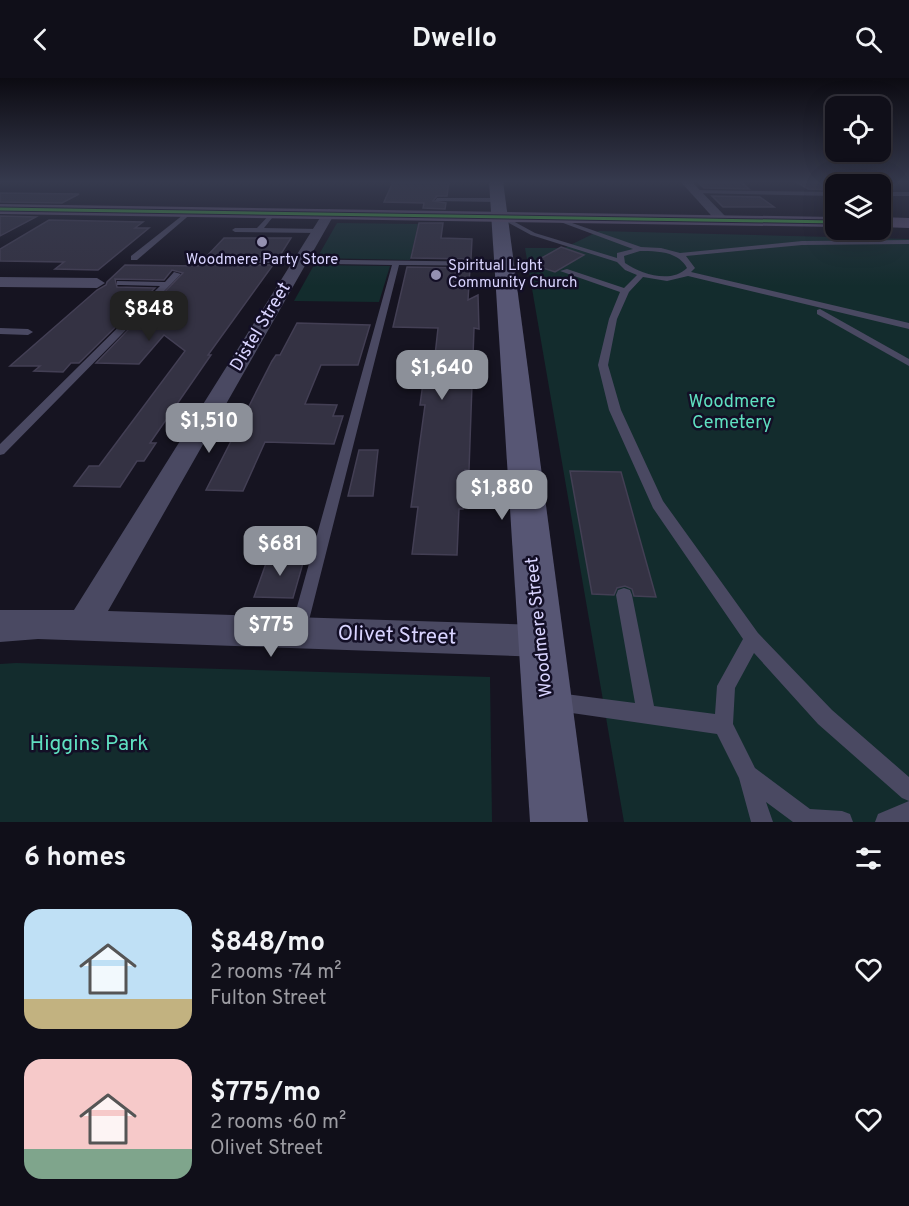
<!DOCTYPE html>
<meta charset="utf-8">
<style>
body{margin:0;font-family:Overpass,sans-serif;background:#1e1d26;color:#f1f3f6;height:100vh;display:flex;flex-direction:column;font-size:22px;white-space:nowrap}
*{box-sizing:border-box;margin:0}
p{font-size:20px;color:#9c9ca2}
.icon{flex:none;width:33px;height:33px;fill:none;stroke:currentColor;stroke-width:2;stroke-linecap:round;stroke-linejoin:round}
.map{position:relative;height:744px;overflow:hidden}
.sheet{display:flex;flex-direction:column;background:#100f19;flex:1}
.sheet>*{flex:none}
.controls{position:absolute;left:825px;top:18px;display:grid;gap:12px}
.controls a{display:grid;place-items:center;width:66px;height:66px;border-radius:12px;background:#100f19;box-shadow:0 6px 24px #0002,0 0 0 2px #302f38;font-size:30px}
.price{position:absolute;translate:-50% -51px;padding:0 14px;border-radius:12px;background:#8c9099;color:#fff;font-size:20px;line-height:39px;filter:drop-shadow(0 2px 3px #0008)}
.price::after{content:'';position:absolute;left:50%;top:36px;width:18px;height:14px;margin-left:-9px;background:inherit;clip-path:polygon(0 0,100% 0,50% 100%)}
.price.on{background:#222;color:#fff}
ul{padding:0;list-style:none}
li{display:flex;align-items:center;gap:18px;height:150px;padding:0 24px}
li span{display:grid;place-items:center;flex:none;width:168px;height:120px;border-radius:18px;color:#555}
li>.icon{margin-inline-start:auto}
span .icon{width:72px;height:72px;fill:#fffc;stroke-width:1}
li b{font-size:26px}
h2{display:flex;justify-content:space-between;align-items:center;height:72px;padding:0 24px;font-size:26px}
header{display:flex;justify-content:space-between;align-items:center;height:78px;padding:0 24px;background:#100f19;font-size:27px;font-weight:700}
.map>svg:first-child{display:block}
.green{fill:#132c2d}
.building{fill:#343243;stroke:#433f54;stroke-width:1.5}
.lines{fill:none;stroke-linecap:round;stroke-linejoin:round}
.lane{fill:#4a4962;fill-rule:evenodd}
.street{fill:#4a4962;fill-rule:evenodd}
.secondary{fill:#575674;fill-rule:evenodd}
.primary{fill:#5e5373;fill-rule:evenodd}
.bus-1-casing{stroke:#130f26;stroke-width:5}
.bus-1{stroke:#44aa42;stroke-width:3}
.poi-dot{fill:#9591b1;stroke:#130f26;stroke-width:2}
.labels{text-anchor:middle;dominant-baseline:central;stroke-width:5;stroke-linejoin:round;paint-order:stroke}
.far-poi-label{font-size:15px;fill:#d9d4ff;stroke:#130f26}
.street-label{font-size:18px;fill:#d9d4ff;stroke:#130f26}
.park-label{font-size:18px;fill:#5fe0c0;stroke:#130f26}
.near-street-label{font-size:21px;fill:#d9d4ff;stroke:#130f26}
.near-park-label{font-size:21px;fill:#5fe0c0;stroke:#130f26}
</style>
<header><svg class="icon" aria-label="back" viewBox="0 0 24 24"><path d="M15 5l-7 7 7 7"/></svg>Dwello<svg class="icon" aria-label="search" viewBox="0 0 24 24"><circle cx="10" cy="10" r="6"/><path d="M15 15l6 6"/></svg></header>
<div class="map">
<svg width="909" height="744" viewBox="0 0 909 744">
<rect width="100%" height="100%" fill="#161421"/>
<g class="green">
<path d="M337 145 418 146 410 182 317 180Z"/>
<path d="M599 153 909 161V744H624L525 170H564Z"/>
<path d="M314 187 390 188 379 224 294 223Z"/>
<path d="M16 585 490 599 492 744H0V586Z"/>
</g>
<g class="building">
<path d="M429 103H449L447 118H437L433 123 446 125 445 131 423 130 424 125 384 124 393 104Z"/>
<path d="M697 103H740L749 111 704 110Z"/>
<path d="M795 103H836V112L808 111Z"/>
<path d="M0 115 79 116 62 125 0 124Z"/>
<path d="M712 118 760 119 774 129H723Z"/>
<path d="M0 138 36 139 0 158Z"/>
<path d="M49 142 143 144 135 150H149L98 192 55 191 64 184 0 183V171Z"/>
<path d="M419 145H443L441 160 472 161 471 181 411 180Z"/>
<path d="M224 160H291L279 179 207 178Z"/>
<path d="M561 169 584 177 555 194 531 186Z"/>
<path d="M205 180 207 186 273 187 208 277H211L150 365H156L144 383H137L120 409 74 408 89 388H99L185 273 164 257 139 286 96 285 183 195 172 192 164 202 115 201 117 209 155 210 79 285H71L63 294 34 293 40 288H10L97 212 106 207 107 204 125 187 198 188Z"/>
<path d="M407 189 470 190 468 222 478 217 479 251 474 250 469 392H465L463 431H459L457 477 412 476 418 429H411L425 327H420L423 305H432L438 250 393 249Z"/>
<path d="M297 245 370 247 358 287H321L305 326 337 327 333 338H343L334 366 265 364 243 413 206 412 272 283 276 277H280Z"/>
<path d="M359 372H378L373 418H348Z"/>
<path d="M570 393 621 394 656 519 634 518 632 511 625 508 617 510 614 517 592 516Z"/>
<path d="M269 477 305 478 293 520 254 519Z"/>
</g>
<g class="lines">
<g class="lane">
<path d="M695 112 836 114V118L693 115Z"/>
<rect x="880" y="114" width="29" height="4"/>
<path d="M437 120H498L501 122 498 124 435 123Z"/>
<path d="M188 133 193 134 137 182H131V178Z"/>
<path d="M273 133 276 135 264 150 319 151 322 153 319 155 235 154 232 152 235 150H257Z"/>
<path d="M498 137H502L535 155 617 180V175L633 171 547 139 552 138 641 169 661 170 680 175 802 163 909 162V166L802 167 686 178 695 190 691 194 909 245V251L688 198 667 203 643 199 629 214 617 241 608 287 621 332 663 423 758 555 832 632 909 699V723L902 720 818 646 754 575 735 610 733 646 755 690 810 731 842 733 850 736 853 744H793L766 724 773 744H751L739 700 717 656 558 633 552 630 549 624 552 618 558 615 635 625 616 517 618 512 624 510 630 512 632 517 654 628 715 636 717 608 743 561 653 430 609 332 598 287 609 241 620 214 560 193 567 191 624 210 637 197 625 192 617 184 531 157 498 139ZM640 173C656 173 678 173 687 190 671 206 641 196 625 185L624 178Z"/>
<path d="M207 180 504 184 508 186 504 188 399 187 306 554 304 560 298 562 292 560 290 554 392 187 210 184H207Z"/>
<path d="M174 194 181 196 4 376 0 377V366L160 208 120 207H117V203L165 204Z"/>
<path d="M820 231 909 281V288L817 236V232Z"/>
<path d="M0 250 28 251 33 254 28 257 0 256Z"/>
<path d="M909 723V744H875L878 736Z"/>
</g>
<g class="street">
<path d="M680 103H691L726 139V145H718Z"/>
<path d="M329 131 335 135 108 533 542 547 554 552 559 563 554 574 542 579 38 561 0 564V532H74L323 135Z"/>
<path d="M0 199 97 200 105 205 97 210 0 209Z"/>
</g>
<path class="secondary" d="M489 103H503L588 744H530Z"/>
<g class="primary">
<path d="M0 126 836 139V149L0 136Z"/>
<path d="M880 139 909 140V150L880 149Z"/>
</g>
<defs>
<path id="bus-1" d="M0 131 836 144"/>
</defs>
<use href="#bus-1" class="bus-1-casing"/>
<use href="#bus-1" class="bus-1"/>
</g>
<linearGradient id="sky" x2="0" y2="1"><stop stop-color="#0c0b12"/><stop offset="0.5" stop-color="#363a4e"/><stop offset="1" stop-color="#363a4e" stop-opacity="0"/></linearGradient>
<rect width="909" height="208" fill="url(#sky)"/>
<g class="poi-dot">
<circle cx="262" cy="164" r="6"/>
<circle cx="436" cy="197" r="6"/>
</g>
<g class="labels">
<g class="far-poi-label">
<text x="262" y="182">Woodmere Party Store</text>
<text x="448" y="188" text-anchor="start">Spiritual Light<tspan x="448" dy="17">Community Church</tspan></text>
</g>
<g class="street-label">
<text transform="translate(261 249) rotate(-59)">Distel Street</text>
<text transform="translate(540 549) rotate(-96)">Woodmere Street</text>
</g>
<g class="park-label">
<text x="732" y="324">Woodmere<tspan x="732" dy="21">Cemetery</tspan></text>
</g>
<g class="near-street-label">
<text transform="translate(397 558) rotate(2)">Olivet Street</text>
</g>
<g class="near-park-label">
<text x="89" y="666">Higgins Park</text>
</g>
</g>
</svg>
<div class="controls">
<a><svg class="icon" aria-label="locate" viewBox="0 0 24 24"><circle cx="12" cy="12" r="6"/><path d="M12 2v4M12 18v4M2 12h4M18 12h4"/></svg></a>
<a><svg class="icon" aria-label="layers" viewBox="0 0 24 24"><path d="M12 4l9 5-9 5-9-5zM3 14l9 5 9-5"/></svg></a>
</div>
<b class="price on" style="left:149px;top:264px">$848</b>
<b class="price" style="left:442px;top:323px">$1,640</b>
<b class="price" style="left:209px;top:376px">$1,510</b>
<b class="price" style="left:502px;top:443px">$1,880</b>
<b class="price" style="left:280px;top:499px">$681</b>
<b class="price" style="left:271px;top:580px">$775</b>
</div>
<section class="sheet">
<h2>6 homes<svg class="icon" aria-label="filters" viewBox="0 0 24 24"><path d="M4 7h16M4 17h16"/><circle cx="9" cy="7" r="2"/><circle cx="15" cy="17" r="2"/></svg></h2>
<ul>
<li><span style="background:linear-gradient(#bfe0f5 75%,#c2b280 0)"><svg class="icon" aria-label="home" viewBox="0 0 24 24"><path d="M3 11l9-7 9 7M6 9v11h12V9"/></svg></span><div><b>$848/mo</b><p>2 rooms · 74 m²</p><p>Fulton Street</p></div><svg class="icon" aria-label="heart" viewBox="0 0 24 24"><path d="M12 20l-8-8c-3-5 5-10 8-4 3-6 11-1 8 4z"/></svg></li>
<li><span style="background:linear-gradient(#f6c9c9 75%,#7fa58c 0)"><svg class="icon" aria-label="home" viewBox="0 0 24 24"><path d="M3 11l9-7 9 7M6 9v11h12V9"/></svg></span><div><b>$775/mo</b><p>2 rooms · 60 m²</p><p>Olivet Street</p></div><svg class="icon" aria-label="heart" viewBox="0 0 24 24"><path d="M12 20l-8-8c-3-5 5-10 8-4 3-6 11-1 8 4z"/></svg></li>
</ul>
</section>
